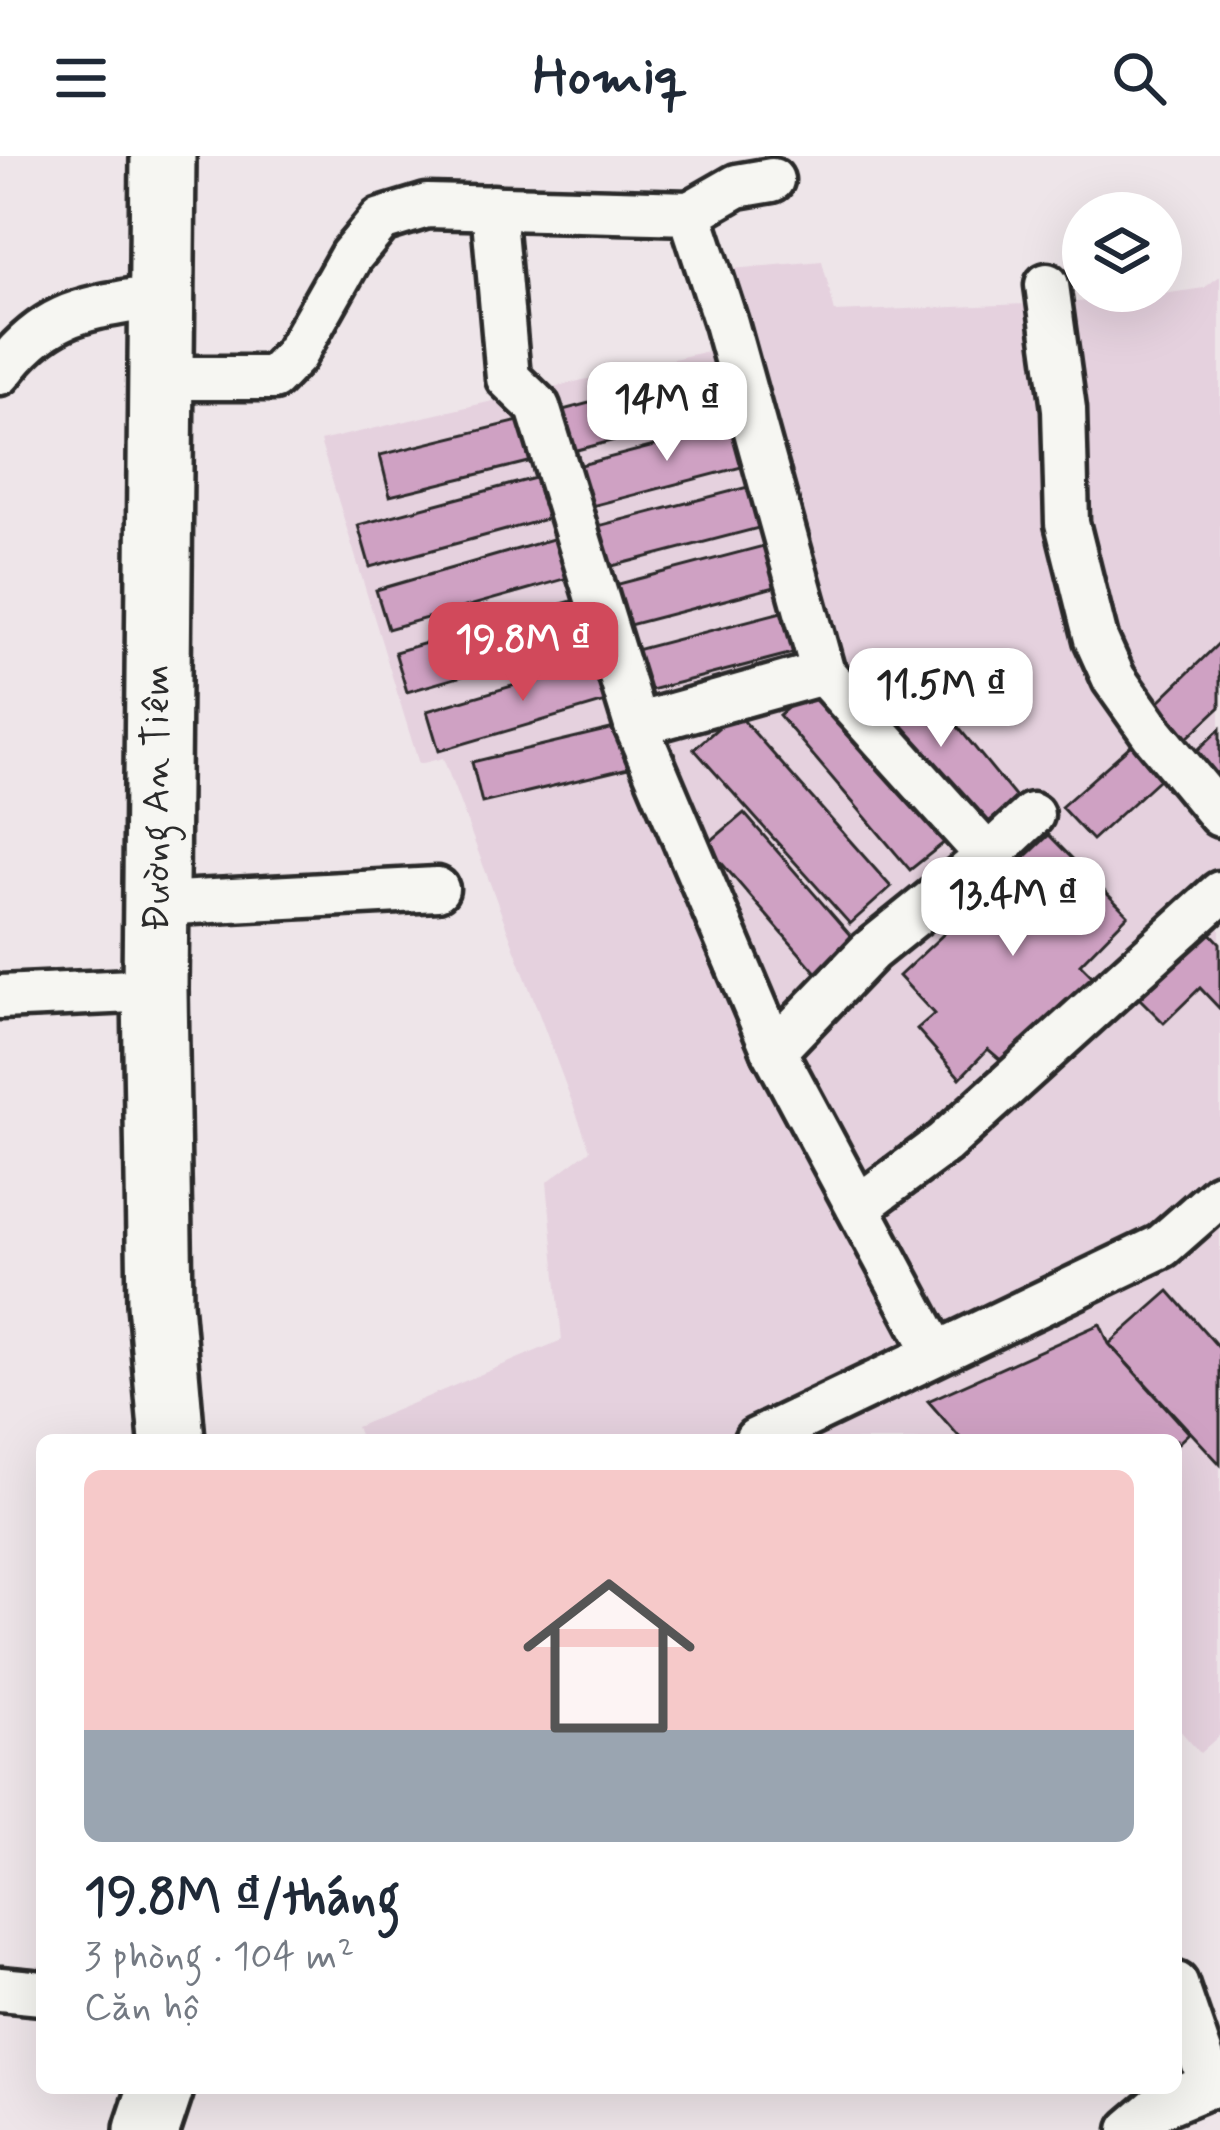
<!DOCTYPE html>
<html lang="vi">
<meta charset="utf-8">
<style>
body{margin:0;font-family:Mynerve,sans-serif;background:#f6f6f7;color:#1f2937;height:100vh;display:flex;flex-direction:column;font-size:45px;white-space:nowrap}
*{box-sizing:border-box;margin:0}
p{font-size:39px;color:#747a83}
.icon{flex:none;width:66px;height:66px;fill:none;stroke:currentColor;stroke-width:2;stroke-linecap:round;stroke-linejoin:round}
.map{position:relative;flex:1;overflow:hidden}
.sheet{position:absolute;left:36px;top:1278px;width:1146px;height:660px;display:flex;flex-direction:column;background:#fff;border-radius:18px;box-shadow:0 12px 48px #0002}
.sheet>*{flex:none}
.controls{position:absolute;left:1062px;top:36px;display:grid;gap:24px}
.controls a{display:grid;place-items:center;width:120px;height:120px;border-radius:50%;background:#fff;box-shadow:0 12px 48px #0002;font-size:60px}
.price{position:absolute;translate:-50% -102px;padding:0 27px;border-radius:24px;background:#fff;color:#222;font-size:39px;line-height:78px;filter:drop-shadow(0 3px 6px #0008)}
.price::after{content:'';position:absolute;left:50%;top:72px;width:36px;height:27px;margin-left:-18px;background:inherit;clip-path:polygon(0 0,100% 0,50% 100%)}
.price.active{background:#d1495b;color:#fff}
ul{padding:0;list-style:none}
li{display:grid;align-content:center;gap:24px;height:636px;padding:0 48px}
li+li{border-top:3px solid #e0e1e3}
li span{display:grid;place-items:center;height:372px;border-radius:18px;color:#555}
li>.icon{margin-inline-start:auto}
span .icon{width:216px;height:216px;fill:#fffc;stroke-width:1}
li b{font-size:51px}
header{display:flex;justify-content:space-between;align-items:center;height:156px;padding:0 48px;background:#fff;font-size:54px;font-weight:800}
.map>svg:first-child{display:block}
.built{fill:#e5d1de}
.building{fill:#cfa1c3;stroke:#2b2b2b;stroke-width:3}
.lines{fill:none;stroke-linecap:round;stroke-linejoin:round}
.minor-casing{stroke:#2b2b2b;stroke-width:51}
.highway-casing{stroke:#2b2b2b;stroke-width:72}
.minor{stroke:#f6f6f2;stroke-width:42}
.highway{stroke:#f6f6f2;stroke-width:63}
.labels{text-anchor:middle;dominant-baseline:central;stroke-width:9;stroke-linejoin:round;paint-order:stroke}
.street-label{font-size:39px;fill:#2b2b2b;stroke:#f6f6f2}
</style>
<header><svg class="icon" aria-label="menu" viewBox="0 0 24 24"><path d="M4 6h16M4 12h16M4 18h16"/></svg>Homiq<svg class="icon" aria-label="search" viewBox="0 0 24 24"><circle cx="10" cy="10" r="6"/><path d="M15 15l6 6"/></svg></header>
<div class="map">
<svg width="1220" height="1974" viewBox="0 0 1220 1974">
<rect width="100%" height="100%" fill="#eee5e9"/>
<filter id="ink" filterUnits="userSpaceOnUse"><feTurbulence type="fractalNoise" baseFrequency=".00833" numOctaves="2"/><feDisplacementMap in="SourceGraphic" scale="24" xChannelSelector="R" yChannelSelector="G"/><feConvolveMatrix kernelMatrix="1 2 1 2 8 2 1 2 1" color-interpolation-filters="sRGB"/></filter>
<g filter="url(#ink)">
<path class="built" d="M822 105 835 156 1122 144 1204 132 1220 120V1579L1200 1597 1176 1570V1284H361L356 1271 562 1184 547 1026 590 994 443 602 419 608 320 285 725 191 709 115Z"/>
<g class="building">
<path d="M728 210 739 251 570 296 559 255Z"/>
<path d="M535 261 545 302 390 340 380 299Z"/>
<path d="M746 266 757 307 588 351 577 310Z"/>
<path d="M550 318 561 359 370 411 358 369Z"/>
<path d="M763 327 774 368 605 412 594 371Z"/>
<path d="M570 378 582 418 388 473 376 434Z"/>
<path d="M779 386 790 427 622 471 611 430Z"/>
<path d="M589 440 601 480 407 536 395 496Z"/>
<path d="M801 451 812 492 643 536 632 495Z"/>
<path d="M1220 486V551L1187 582 1155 549Z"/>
<path d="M607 502 619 542 439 595 427 555Z"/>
<path d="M908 510 1017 643 974 678 865 545Z"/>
<path d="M818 526 950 682 910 714 779 559Z"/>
<path d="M736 556 891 731 850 768 694 593Z"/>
<path d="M627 569 637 610 482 647 472 606Z"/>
<path d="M1220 573V630L1184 607Z"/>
<path d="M1139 582 1168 615 1092 684 1061 651Z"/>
<path d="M744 657 857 787 819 820 706 689Z"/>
<path d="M1049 679 1128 759 1080 808 1097 825 1004 907 988 893 960 922 917 873 934 858 899 820Z"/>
<path d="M1202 768 1220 787V853L1200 832 1164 867 1133 836Z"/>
<path d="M1169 1135 1220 1193V1308L1109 1188Z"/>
<path d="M1100 1168 1109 1188 1189 1277 1176 1289V1284H962L928 1245Z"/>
</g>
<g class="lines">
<defs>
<g id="minor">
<path d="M493 51 508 222 538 251 636 569 774 895"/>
<path d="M690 57 726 167 823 517 988 700"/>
<path d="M1047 129 1064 253 1067 367 1096 483 1114 523 1153 578 1220 659"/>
<path d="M0 217C48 153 86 153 159 140"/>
<path d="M160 222H273L295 199 351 100 381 64 427 50 690 57 737 30 772 24"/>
<path d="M636 569 823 517"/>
<path d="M157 748 437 733"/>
<path d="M0 841 155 834"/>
<path d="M858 1051 944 987 1220 737"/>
<path d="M936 1197 774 895 870 795 988 700 1032 659"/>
<path d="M756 1284 1162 1090 1220 1039"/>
<path d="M1176 1828 1211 1929 1220 1931"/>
<path d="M0 1833 42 1837"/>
<path d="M1131 1974 1158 1951 1211 1929"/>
</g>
<g id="highway">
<path d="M163 0 155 834 160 1147 172 1284"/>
<path d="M147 1974 161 1932"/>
</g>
</defs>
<use href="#minor" class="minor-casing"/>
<use href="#highway" class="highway-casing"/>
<use href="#minor" class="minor"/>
<use href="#highway" class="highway"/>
</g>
</g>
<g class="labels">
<g class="street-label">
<text transform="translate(157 642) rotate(-90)">Đường An Tiêm</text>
</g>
</g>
</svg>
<div class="controls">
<a><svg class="icon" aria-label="layers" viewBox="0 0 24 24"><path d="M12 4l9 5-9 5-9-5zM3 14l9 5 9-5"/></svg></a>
</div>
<b class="price" style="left:667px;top:308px">14M ₫</b>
<b class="price active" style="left:523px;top:548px">19.8M ₫</b>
<b class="price" style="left:941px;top:594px">11.5M ₫</b>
<b class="price" style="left:1013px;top:803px">13.4M ₫</b>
<section class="sheet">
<ul>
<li><span style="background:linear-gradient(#f6c9c9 70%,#9aa5b1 0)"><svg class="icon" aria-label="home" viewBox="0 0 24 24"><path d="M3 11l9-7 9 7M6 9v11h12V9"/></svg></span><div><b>19.8M ₫/tháng</b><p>3 phòng · 104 m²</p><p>Căn hộ</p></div></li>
</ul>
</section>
</div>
